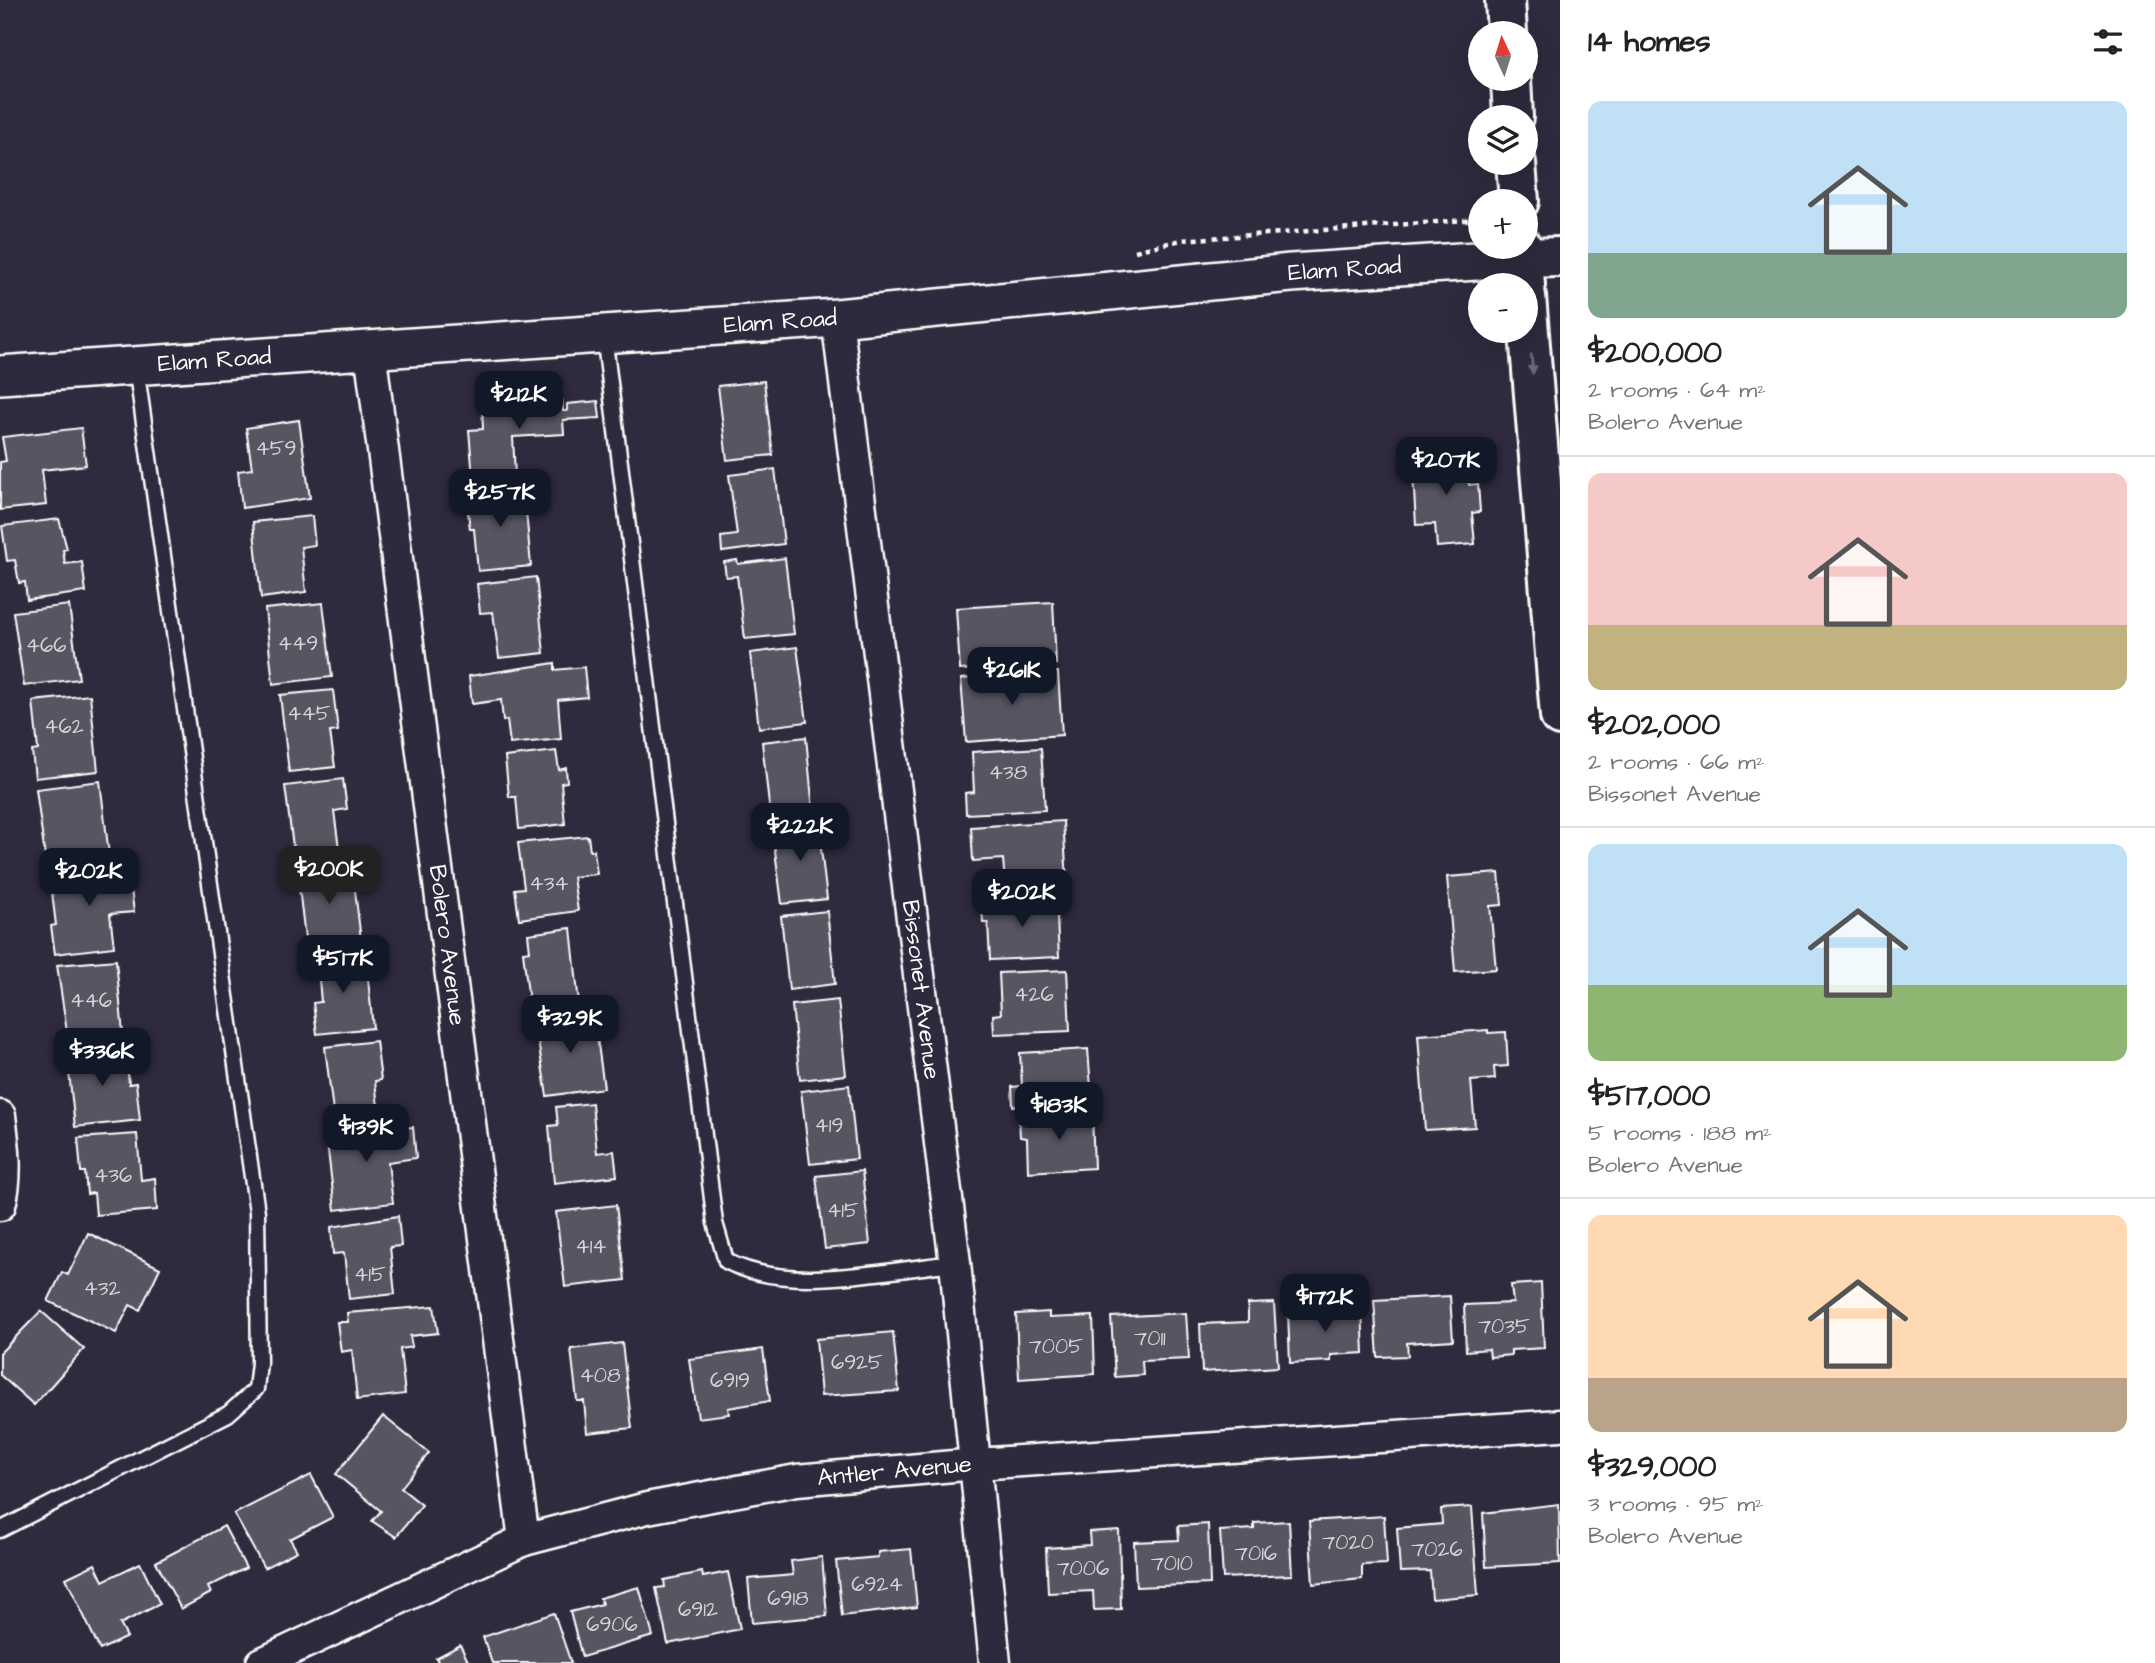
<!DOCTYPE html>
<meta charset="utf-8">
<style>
body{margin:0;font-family:"Architects Daughter",sans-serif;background:#f6f6f6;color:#222;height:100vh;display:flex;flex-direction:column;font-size:26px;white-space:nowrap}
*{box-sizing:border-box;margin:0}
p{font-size:23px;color:#767676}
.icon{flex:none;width:38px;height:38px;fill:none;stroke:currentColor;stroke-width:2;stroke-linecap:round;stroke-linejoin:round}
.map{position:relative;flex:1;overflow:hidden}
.sheet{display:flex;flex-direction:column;background:#fff;width:595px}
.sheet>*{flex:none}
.needle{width:46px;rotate:356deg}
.fabs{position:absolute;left:1468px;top:21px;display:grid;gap:14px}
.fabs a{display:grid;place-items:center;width:70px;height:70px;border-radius:50%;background:#fff;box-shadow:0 7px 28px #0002;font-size:35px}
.price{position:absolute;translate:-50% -60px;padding:0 16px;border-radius:14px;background:#111827;color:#fff;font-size:23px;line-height:46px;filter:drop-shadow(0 2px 4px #0008)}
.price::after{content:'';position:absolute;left:50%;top:42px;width:21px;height:16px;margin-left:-10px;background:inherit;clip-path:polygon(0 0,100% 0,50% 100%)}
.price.active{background:#222;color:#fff}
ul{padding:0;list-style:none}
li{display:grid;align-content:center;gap:14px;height:371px;padding:0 28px}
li+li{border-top:2px solid #e0e0e0}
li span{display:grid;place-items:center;height:217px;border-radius:14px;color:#555}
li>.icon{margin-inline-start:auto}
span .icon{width:126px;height:126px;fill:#fffc;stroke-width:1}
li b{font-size:30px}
h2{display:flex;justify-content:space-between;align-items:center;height:84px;padding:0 28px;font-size:30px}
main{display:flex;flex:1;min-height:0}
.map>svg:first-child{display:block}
.building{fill:#595564;stroke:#fff;stroke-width:2}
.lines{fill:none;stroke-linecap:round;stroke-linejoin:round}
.service-casing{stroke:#fff;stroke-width:19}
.minor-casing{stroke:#fff;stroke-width:35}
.tertiary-casing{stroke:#fff;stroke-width:42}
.secondary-casing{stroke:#fff;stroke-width:44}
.path{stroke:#fff;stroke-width:4.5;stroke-dasharray:5 5;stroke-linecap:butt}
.service{stroke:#2f2a3d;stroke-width:14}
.minor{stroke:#2f2a3d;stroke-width:30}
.tertiary{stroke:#2f2a3d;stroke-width:37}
.secondary{stroke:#2f2a3d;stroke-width:38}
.oneway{fill:#6d6a77}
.labels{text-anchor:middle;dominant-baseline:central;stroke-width:7;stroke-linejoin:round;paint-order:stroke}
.number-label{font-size:21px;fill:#d6d4d8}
.street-label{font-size:24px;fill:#fff;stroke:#2f2a3d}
</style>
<main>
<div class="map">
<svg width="1560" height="1663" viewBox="0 0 1560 1663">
<rect width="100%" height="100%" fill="#2f2a3d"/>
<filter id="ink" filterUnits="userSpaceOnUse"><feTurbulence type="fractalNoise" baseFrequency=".0143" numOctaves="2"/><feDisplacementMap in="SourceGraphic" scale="14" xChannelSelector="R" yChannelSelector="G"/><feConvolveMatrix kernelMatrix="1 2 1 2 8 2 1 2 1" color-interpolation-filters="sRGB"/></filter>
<g filter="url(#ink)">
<g class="building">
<path d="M764 381 773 455 727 460 718 386Z"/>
<path d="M562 399 563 411H567V404L598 401 600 418 563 420 564 434 513 437 515 475 473 478 469 430 483 429 482 404Z"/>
<path d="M299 420 310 498 242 508 238 471 252 469 246 428Z"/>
<path d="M81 428 86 465 42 470 46 505 0 510V462L6 461 2 437Z"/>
<path d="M1466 452 1469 485 1478 484 1480 512 1472 513 1475 544 1437 547 1435 524 1416 525 1412 456Z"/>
<path d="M775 469 784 544 722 552 721 537 737 535 729 475Z"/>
<path d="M524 489 531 566 478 571 474 529H470L466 495Z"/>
<path d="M312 516 315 545 301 547 306 592 261 598 253 522Z"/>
<path d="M59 519 67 549 63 550 65 564 82 562 86 592 27 600 25 582 19 583 15 560 7 561 2 526Z"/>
<path d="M785 558 794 634 745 639 737 576 726 577 724 562 737 560 738 564Z"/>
<path d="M536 577 544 653 499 658 493 612 480 613 477 584Z"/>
<path d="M1053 602 1056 664 960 670 956 608Z"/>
<path d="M323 603 332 677 273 684 265 609Z"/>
<path d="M69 605 79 679 24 686 13 612Z"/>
<path d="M797 647 807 722 759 728 750 653Z"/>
<path d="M555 663V670L584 667 587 697 558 700 561 739 510 744 507 720 503 721 501 700 472 704 469 676Z"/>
<path d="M1058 672 1062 735 966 742 961 679Z"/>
<path d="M333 690 338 731 330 732 335 767 289 772 280 695Z"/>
<path d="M90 695 98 771 35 778 32 751 38 750 33 701Z"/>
<path d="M806 737 813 810 770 814 762 742Z"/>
<path d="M1041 748 1045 810 966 814 965 793 974 792 972 752Z"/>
<path d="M556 751 559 770 566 768 567 782 561 783 565 824 519 829 516 797H509L505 757Z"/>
<path d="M343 779 347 809 334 811 340 856 295 862 285 786Z"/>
<path d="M100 781 109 855 50 863 49 857H45L36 789Z"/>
<path d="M1063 821 1067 880 1005 884 1003 859 973 861 971 827Z"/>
<path d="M818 823 827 899 782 904 772 828Z"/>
<path d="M588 836 590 851 594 850 597 874 573 877 578 911 519 919 515 889 524 888 518 843Z"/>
<path d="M352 865 361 940 306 946 297 871Z"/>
<path d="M128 866 134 912 110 914 114 947 55 954 51 926 56 925 50 877Z"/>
<path d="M1499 873 1502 905 1490 906 1496 969 1455 972 1447 877Z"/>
<path d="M1056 898 1059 957 990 960 988 923H983L982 901Z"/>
<path d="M827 911 835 984 789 990 781 916Z"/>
<path d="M571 928 579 1004 530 1010 523 952 530 951 528 934Z"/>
<path d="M360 953 361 969H367L373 1028 317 1034 313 1003 321 1002 317 957Z"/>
<path d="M116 960 123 1034 68 1039 57 965Z"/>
<path d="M1067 970 1070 1031 994 1034 993 1015 1001 1014 999 973Z"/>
<path d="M838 1000 846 1075 800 1080 792 1005Z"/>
<path d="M594 1015 604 1088 547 1096 535 1022Z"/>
<path d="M1488 1030V1033L1506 1032 1508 1066 1494 1067 1495 1079 1471 1081 1475 1127 1425 1130 1418 1035Z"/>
<path d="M376 1041 381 1080 375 1081 379 1115 334 1120 325 1047Z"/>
<path d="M125 1047 129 1084 136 1083 140 1120 75 1127 67 1054Z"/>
<path d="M1088 1049 1092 1101 1013 1106 1012 1087 1022 1086 1020 1053Z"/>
<path d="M849 1085 857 1159 810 1164 801 1091Z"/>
<path d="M592 1103 597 1153 614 1151 617 1176 554 1183 549 1126 558 1125 556 1107Z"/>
<path d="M1092 1114 1094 1168 1028 1172 1027 1138 1020 1137 1019 1118Z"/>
<path d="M384 1127V1130L413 1127 416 1158 388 1162 393 1203 335 1210 326 1134Z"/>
<path d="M137 1134 141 1180 155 1178 157 1210 96 1215 94 1193 87 1194 85 1172H81L78 1138Z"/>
<path d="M862 1171 870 1244 825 1249 816 1176Z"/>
<path d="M616 1205 625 1280 565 1287 556 1212Z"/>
<path d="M398 1216 401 1246 390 1247 395 1294 349 1299 344 1253 333 1254 331 1227Z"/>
<path d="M88 1233 160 1268 140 1310 130 1305 116 1333 48 1301 62 1272 68 1275Z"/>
<path d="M1541 1283 1544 1348 1511 1350V1355L1490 1357 1489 1349 1466 1351 1464 1305 1513 1303 1511 1285Z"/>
<path d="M1450 1296 1453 1340 1407 1343 1408 1356 1378 1357 1374 1300Z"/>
<path d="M1274 1303 1278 1367 1202 1372 1200 1324 1248 1322V1304Z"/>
<path d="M434 1306 438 1333 410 1336 412 1347 400 1349 405 1394 357 1400 352 1350 341 1352 337 1322H348L347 1313Z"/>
<path d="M1362 1308 1364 1353 1331 1355V1361L1290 1363 1288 1312Z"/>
<path d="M41 1311 84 1349 34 1405 0 1375V1353Z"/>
<path d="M1049 1312V1318L1093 1316 1095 1374 1019 1379 1016 1314Z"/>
<path d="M1186 1313 1189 1359 1142 1361 1143 1375 1115 1377 1111 1317Z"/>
<path d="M893 1332 899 1391 821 1396 816 1339Z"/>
<path d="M622 1343 632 1428 587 1433 584 1401H577L571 1349Z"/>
<path d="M763 1349 770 1401 728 1408 729 1414 698 1418 689 1359Z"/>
<path d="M383 1416 429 1453 401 1488 422 1505 396 1537 372 1521 381 1511 336 1474Z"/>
<path d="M311 1475 333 1517 290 1539 297 1551 264 1568 234 1514Z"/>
<path d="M1559 1504 1560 1563 1486 1567 1483 1513Z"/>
<path d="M1472 1507 1478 1595 1432 1599 1430 1571 1400 1572 1397 1528 1442 1524 1441 1509Z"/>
<path d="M1384 1516 1387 1564 1362 1565V1579L1313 1584 1309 1521Z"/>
<path d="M1289 1521 1292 1575 1223 1578 1220 1531 1254 1529V1523Z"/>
<path d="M1208 1524 1210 1584 1136 1587 1134 1542 1179 1540 1178 1526Z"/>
<path d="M224 1526 246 1568 208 1587 211 1593 181 1609 156 1562Z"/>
<path d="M1119 1530 1121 1609 1094 1610 1093 1591 1048 1593 1046 1548 1090 1545 1089 1532Z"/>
<path d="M911 1549 917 1607 842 1616 836 1561 878 1557V1552Z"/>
<path d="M822 1557 827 1616 752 1623 748 1579 793 1575 791 1561Z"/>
<path d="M140 1563 160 1604 120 1624 127 1637 100 1650 66 1578 95 1564 103 1581Z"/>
<path d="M702 1572 703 1577 728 1572 740 1629 668 1644 656 1588 665 1587 664 1580Z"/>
<path d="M639 1587 653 1636 582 1657 570 1612 602 1604 600 1598Z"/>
<path d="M554 1613 571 1663H492L483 1637Z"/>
<path d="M460 1645 469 1663H439L436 1658Z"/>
</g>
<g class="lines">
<defs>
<g id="service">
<path d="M604 335 715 1223 726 1261C788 1294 886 1270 955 1263"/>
<path d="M0 1530 228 1414 256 1389 259 1363 257 1212 136 367"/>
</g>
<g id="minor">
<path id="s1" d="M837 318 955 1263 995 1663"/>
<path id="s2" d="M370 350 524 1540"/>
<path d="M0 1116C4 1145 8 1176 0 1205"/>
<path id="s3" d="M262 1663 524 1540 647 1508 797 1480 976 1464 1560 1425"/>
</g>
<g id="tertiary">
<path id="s4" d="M0 375 837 318 1291 273 1522 258"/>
</g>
<g id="secondary">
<path d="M1505 0 1507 33"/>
<path d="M1511 79 1513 117"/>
<path d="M1516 163 1519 201"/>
<path d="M1522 247 1525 285"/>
<path d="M1522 258 1560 257"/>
<path d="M1526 296 1560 716"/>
</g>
</defs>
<use href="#service" class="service-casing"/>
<use href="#minor" class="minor-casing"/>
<use href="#tertiary" class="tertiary-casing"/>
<use href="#secondary" class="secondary-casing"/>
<path class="path" d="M1135 251 1181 240 1480 219"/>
<use href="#service" class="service"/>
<use href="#minor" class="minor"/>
<use href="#tertiary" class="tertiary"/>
<use href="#secondary" class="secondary"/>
</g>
<defs><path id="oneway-solid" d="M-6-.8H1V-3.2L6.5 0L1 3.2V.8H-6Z" transform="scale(1.75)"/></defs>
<use class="oneway" href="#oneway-solid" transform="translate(1532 364) rotate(85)"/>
</g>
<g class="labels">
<g class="number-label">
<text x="276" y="448">459</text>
<text x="298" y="643">449</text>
<text x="46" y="645">466</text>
<text x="309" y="713">445</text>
<text x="64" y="726">462</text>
<text x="1008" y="772">438</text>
<text x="549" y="883">434</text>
<text x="1034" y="994">426</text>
<text x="91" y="1000">446</text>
<text x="829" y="1125">419</text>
<text x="113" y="1175">436</text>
<text x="843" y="1210">415</text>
<text x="591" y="1246">414</text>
<text x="370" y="1274">415</text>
<text x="102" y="1288">432</text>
<text x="1504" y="1326">7035</text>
<text x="1150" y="1338">7011</text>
<text x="1056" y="1346">7005</text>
<text x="857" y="1362">6925</text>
<text x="600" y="1375">408</text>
<text x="730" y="1380">6919</text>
<text x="1348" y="1542">7020</text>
<text x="1437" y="1549">7026</text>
<text x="1256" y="1553">7016</text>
<text x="1172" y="1563">7010</text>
<text x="1083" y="1568">7006</text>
<text x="877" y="1584">6924</text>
<text x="788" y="1598">6918</text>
<text x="698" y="1609">6912</text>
<text x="612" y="1624">6906</text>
</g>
<g class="street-label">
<text stroke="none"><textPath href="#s4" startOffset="1349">Elam Road</textPath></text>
<text stroke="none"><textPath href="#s4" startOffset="782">Elam Road</textPath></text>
<text stroke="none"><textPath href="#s4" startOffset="215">Elam Road</textPath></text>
<text stroke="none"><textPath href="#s2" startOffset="600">Bolero Avenue</textPath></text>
<text stroke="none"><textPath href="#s1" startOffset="677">Bissonet Avenue</textPath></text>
<text stroke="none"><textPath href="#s3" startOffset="667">Antler Avenue</textPath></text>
</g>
</g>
</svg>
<div class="fabs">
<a><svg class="needle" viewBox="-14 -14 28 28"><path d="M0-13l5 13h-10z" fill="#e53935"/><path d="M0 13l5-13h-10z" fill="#767676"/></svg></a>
<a><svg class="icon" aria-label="layers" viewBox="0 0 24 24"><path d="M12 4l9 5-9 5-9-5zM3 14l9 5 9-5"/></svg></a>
<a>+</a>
<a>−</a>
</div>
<b class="price" style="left:519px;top:431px">$212K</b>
<b class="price" style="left:1446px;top:497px">$207K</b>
<b class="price" style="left:500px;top:529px">$257K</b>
<b class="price" style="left:1012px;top:707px">$261K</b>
<b class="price" style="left:800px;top:863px">$222K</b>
<b class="price active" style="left:329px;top:906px">$200K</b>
<b class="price" style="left:89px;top:908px">$202K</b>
<b class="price" style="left:1022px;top:929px">$202K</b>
<b class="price" style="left:343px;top:995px">$517K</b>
<b class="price" style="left:570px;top:1055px">$329K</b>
<b class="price" style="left:102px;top:1088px">$336K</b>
<b class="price" style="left:1059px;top:1142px">$183K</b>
<b class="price" style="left:366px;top:1164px">$139K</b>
<b class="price" style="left:1325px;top:1334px">$172K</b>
</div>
<section class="sheet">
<h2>14 homes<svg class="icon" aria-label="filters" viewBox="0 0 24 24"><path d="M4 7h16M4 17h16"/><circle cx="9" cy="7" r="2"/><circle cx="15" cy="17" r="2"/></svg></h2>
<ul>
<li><span style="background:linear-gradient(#bfe0f5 70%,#7fa58c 0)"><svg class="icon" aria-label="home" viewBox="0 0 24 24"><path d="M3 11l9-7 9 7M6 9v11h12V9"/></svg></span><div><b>$200,000</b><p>2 rooms · 64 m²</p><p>Bolero Avenue</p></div></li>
<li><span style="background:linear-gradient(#f6c9c9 70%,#c2b280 0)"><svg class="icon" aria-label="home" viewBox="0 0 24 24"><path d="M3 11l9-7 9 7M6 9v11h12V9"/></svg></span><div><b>$202,000</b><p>2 rooms · 66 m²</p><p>Bissonet Avenue</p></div></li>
<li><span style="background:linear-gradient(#bfe0f5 65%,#8fb573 0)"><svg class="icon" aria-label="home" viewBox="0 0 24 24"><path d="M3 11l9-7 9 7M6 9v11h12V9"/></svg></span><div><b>$517,000</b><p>5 rooms · 188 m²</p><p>Bolero Avenue</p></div></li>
<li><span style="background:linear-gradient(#ffd9b3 75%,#b9a48a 0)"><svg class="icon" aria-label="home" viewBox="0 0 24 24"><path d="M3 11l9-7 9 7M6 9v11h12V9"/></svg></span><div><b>$329,000</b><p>3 rooms · 95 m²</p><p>Bolero Avenue</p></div></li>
</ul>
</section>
</main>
